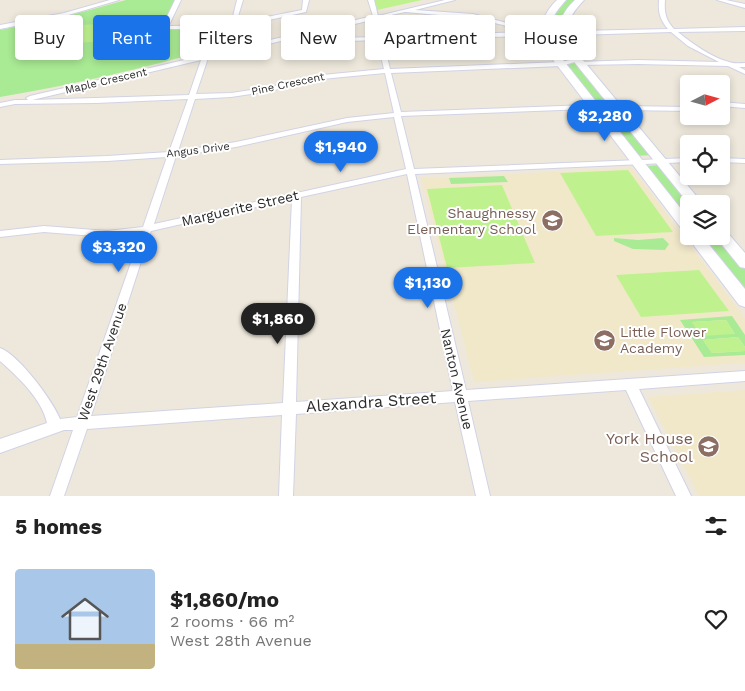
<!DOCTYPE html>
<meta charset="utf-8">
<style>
body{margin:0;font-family:"Work Sans",sans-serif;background:#f2f2f2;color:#222;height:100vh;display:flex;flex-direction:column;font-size:19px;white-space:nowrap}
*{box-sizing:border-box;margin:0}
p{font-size:16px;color:#767676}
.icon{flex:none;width:28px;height:28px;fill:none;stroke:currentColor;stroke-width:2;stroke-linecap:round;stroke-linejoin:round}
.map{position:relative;height:496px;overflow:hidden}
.sheet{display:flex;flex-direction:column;background:#fff;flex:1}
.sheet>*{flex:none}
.top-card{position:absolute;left:15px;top:15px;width:715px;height:45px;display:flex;gap:10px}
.needle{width:32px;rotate:84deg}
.buttons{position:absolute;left:680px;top:75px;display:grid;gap:10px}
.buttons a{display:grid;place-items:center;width:50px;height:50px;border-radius:5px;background:#fff;box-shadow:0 2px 8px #0003;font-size:25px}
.price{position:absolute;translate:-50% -42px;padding:0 11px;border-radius:18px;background:#1a73e8;color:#fff;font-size:16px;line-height:32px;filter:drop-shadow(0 1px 2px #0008)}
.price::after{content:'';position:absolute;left:50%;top:30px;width:15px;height:11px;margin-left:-8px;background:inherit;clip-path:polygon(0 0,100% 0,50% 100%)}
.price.current{background:#222;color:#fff}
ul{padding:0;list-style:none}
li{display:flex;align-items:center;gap:15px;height:125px;padding:0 15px}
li+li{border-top:1px solid #e0e0e0}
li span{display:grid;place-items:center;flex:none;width:140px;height:100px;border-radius:5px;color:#555}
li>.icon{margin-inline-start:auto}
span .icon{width:60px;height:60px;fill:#fffc;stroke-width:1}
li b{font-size:21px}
h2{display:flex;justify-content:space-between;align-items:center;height:60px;padding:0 15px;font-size:21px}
.chip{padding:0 18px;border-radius:5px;background:#fff;box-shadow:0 2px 8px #0003;font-size:18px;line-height:45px}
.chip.current{background:#1a73e8;color:#fff}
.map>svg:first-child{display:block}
.education{fill:#f1e8ca}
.green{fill:#a9ea94;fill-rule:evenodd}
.pitch{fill:#bff28f}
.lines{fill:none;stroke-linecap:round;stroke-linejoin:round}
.minor-casing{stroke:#d1d3e5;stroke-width:2}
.secondary-casing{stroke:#d1d3e5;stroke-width:2}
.minor{fill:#fff;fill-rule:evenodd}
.secondary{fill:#fff;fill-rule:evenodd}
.labels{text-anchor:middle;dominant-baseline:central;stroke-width:4;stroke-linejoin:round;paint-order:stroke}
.far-street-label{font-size:11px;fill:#2b2b2b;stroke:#fff}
.street-label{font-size:14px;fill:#2b2b2b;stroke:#fff}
.education-label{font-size:14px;fill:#785e54;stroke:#fff;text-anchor:end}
.near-street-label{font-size:16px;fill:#2b2b2b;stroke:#fff}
.near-education-label{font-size:16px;fill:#785e54;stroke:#fff;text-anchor:end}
</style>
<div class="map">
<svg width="745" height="496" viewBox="0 0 745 496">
<rect width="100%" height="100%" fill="#eee8dc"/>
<g class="education">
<path d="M632 168 745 318V363L474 382 421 178Z"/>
<path d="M745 390V496H699L648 397Z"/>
</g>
<g class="green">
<path d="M126 0H175L162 28 170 30 202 29 211 49C142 69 71 85 0 97V30L68 16Z"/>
<path d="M566 0H578L562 15 559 30 548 31 550 18Z"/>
<path d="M560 35 573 60 562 61 548 36Z"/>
<path d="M575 63 606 101V102H595L567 65Z"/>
<path d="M611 109 615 111 607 112H616L652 155 636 156 602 110Z"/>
<path d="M660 165 692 204H689V223L644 166Z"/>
<path d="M504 176 508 182 451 184 449 178Z"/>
<path d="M699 236H718L745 269V294Z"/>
<path d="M614 238 638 240 663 238 669 244 665 250 633 249 614 241Z"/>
<path d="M732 316 745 335V347L738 337 703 340 712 353 745 351V355L704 357 680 320ZM726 320 735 334 692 323V322Z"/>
</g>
<g class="pitch">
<path d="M374 0H422L377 10Z"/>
<path d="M137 23 126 41 29 44 44 26Z"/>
<path d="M628 170 673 232 596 236 560 173Z"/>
<path d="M502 185 535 263 447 268 427 189Z"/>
<path d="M699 270 729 311 641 317 616 275Z"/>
<path d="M726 320 735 334 701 336 692 322Z"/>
<path d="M738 337 745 347V351L712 353 703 340Z"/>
</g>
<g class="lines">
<defs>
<g id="minor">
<path d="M110 0H119L65 16 0 29V25L64 13Z"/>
<path d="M175 0H181L169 25 170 26 231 25 237 0H243L236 23 302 10 303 0H309L306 12 227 29H167L163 25Z"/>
<path d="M368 0H374L378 16 445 0H455L415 10 473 14 507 23 529 32 562 31 565 33 562 35 383 40 390 69 561 62 570 60 575 57 578 59 576 62 638 60 719 62 688 46 671 32 576 35 563 39 560 37 575 31 668 29C660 20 658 12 659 0H665C664 13 666 20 674 29L745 27V31L678 32C691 43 713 58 729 62 734 64 740 63 745 63V67H739L745 70V74L728 66 638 64 578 65 576 64 575 62 561 66 391 73 401 112 614 104 623 106 689 107V111L623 110 614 108 401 116 414 169 689 158V162L415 174 466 390 745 371V381L639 389 691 496H676L626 390 468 401 490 496H476L455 402 296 414 293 496H279L282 415 87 429 64 496H50L73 430H64L0 453V439L47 423C42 399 18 377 0 361V348C19 355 52 400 60 419L77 417 141 234 107 237 44 232 0 237V231L44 226 107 231 143 227 167 157 107 161 0 164V160L107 156 169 152 188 99 96 103 15 104 0 107V103L15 100H28L26 98 30 96 373 16ZM405 12 473 18 503 25 522 32 382 37 377 18ZM372 20 376 37 295 39 292 41 295 43 377 40 384 69 322 75 270 87 231 93 196 94 208 58ZM201 60 189 95 32 100ZM385 73 394 113 347 118 236 142 178 151 195 99 231 97 270 91 322 79ZM394 117 406 169 154 224 176 156 236 147 347 122ZM407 174 453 391 296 402 301 197ZM292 199 283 403 91 416 151 231Z"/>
<path d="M717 0H726L745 4V8Z"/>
<path d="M721 102 745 104V108L721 106Z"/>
<path d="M721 158 745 159V163L721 162Z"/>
</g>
<g id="secondary">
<path d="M557 0H566C550 18 545 28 556 51L689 219V236H702L745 289V307L739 305 689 239 687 236 688 234 684 232 547 52C538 32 541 15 557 0Z"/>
<path d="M575 0H584C570 15 562 27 572 47L703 204H689L563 48C555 29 560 14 575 0Z"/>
<path d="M721 229 726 231 745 253V268L740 267 715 236H721Z"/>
</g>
</defs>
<use href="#minor" class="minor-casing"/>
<use href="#secondary" class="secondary-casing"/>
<use href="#minor" class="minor"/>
<use href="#secondary" class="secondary"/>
</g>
<defs>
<symbol id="school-disc" viewBox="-11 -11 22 22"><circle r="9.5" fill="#8d6e63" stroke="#fff"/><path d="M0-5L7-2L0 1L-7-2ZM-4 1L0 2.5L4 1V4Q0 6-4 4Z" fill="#fff"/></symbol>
</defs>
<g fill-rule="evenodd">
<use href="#school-disc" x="540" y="208" width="25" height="25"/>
<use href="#school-disc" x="592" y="328" width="25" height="25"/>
<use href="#school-disc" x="696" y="434" width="25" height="25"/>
</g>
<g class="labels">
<g class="far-street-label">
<text transform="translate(106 81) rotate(-13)">Maple Crescent</text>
<text transform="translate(288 84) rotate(-12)">Pine Crescent</text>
<text transform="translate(198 150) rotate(-7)">Angus Drive</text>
</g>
<g class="street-label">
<text transform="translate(240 208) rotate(-13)">Marguerite Street</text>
<text transform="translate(102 362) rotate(-71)">West 29th Avenue</text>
<text transform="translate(457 379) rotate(77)">Nanton Avenue</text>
</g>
<g class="education-label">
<text x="536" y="213">Shaughnessy<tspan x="536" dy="16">Elementary School</tspan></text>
<text x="620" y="332" text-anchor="start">Little Flower<tspan x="620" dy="16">Academy</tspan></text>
</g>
<g class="near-street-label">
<text transform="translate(371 402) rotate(-4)">Alexandra Street</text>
</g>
<g class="near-education-label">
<text x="693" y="438">York House<tspan x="693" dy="18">School</tspan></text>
</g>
</g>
</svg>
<div class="buttons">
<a><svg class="needle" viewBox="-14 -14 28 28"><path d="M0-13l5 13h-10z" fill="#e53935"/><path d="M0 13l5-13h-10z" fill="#767676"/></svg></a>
<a><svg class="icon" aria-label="locate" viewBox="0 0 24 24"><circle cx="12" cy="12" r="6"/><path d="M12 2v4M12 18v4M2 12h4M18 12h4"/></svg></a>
<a><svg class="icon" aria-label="layers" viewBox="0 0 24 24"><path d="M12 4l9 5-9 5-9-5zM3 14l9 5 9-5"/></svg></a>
</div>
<b class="price" style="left:605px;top:142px">$2,280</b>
<b class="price" style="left:341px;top:173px">$1,940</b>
<b class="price" style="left:119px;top:273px">$3,320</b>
<b class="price" style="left:428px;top:309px">$1,130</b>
<b class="price current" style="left:278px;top:345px">$1,860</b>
<div class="top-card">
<a class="chip">Buy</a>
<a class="chip current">Rent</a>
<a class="chip">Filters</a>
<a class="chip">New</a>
<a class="chip">Apartment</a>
<a class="chip">House</a>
</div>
</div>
<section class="sheet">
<h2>5 homes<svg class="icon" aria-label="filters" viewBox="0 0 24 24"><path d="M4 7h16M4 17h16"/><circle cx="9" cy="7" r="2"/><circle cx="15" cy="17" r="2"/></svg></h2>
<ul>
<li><span style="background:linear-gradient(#a9c7e8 75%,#c2b280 0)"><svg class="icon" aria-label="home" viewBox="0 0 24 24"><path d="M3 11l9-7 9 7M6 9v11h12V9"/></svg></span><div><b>$1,860/mo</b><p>2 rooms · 66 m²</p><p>West 28th Avenue</p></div><svg class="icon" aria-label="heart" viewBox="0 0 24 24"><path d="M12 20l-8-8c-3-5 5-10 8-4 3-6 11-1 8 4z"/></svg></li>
</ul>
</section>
